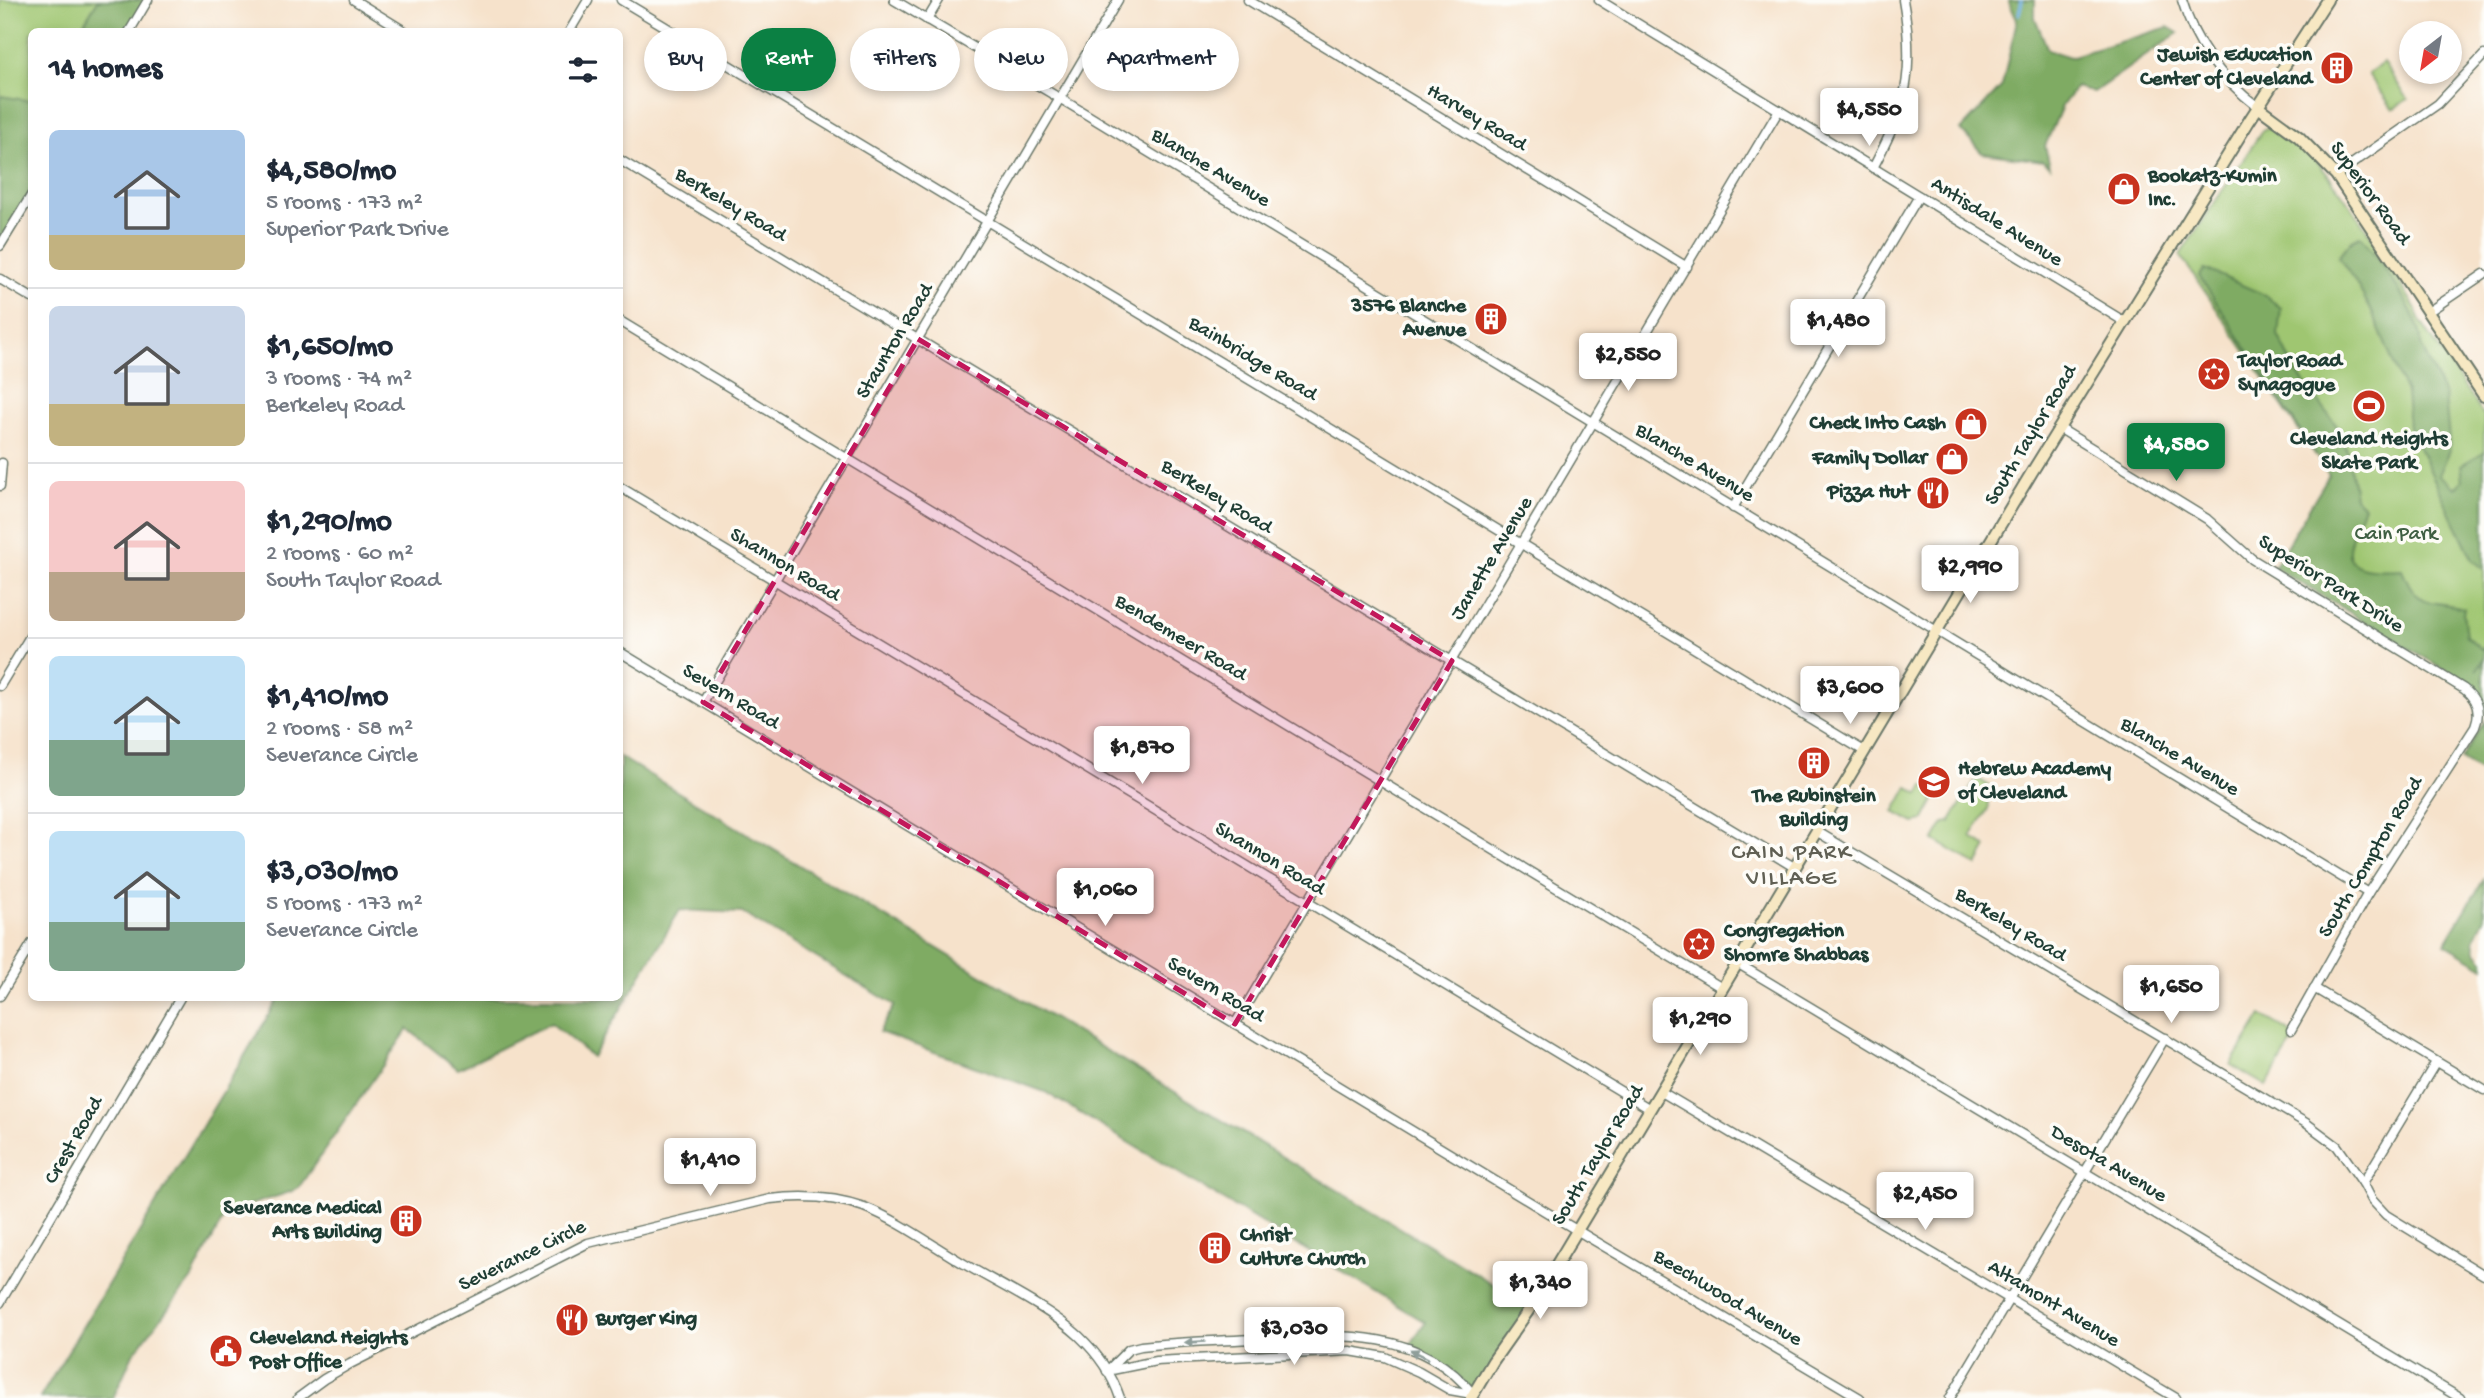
<!DOCTYPE html>
<meta charset="utf-8">
<style>
body{margin:0;font-family:"Gochi Hand",sans-serif;background:#f2f2f3;color:#1f2937;height:100vh;display:flex;flex-direction:column;font-size:26px;white-space:nowrap}
*{box-sizing:border-box;margin:0}
p{font-size:23px;color:#747a83}
.icon{flex:none;width:38px;height:38px;fill:none;stroke:currentColor;stroke-width:2;stroke-linecap:round;stroke-linejoin:round}
.map{position:relative;flex:1;overflow:hidden}
.side{position:absolute;left:28px;top:28px;width:595px;height:973px;display:flex;flex-direction:column;background:#fff;border-radius:10px;box-shadow:0 4px 10px #0003}
.side>*{flex:none}
.banner{position:absolute;left:644px;top:28px;width:665px;height:63px;display:flex;gap:14px}
.needle{width:46px;rotate:211deg}
.fabs{position:absolute;left:2399px;top:21px;display:grid;gap:14px}
.fabs a{display:grid;place-items:center;width:63px;height:63px;border-radius:50%;background:#fff;box-shadow:0 4px 10px #0003;font-size:35px}
.price{position:absolute;translate:-50% -60px;padding:0 16px;border-radius:7px;background:#fff;color:#222;font-size:23px;line-height:46px;filter:drop-shadow(0 2px 4px #0008)}
.price::after{content:'';position:absolute;left:50%;top:42px;width:21px;height:16px;margin-left:-10px;background:inherit;clip-path:polygon(0 0,100% 0,50% 100%)}
.price.on{background:#0b8043;color:#fff}
ul{padding:0;list-style:none}
li{display:flex;align-items:center;gap:21px;height:175px;padding:0 21px}
li+li{border-top:2px solid #e0e1e3}
li span{display:grid;place-items:center;flex:none;width:196px;height:140px;border-radius:10px;color:#555}
li>.icon{margin-inline-start:auto}
span .icon{width:84px;height:84px;fill:#fffc;stroke-width:1}
li b{font-size:30px}
h2{display:flex;justify-content:space-between;align-items:center;height:84px;padding:0 21px;font-size:30px}
.tag{padding:0 24px;border-radius:32px;background:#fff;box-shadow:0 4px 10px #0003;font-size:24px;line-height:63px}
.tag.on{background:#0b8043;color:#fff}
.map>svg:first-child{display:block}
.green{fill:#9fc671;stroke:#5f8252;stroke-width:2}
.forest{fill:#7fab63;stroke:#4f744c;stroke-width:2}
.lines{fill:none;stroke-linecap:round;stroke-linejoin:round}
.stream{stroke:#6cafe1;stroke-width:3.5}
.street-casing{stroke:#6a7769;stroke-width:11}
.secondary-casing{stroke:#6a7769;stroke-width:14}
.street{stroke:#fff;stroke-width:8}
.secondary{stroke:#f7e8c3;stroke-width:10}
.oneway{fill:#8f9e9a}
.marked{fill:#c2185b;fill-opacity:0.2;stroke:#c2185b;stroke-width:5;stroke-dasharray:14 9;stroke-linejoin:round}
.labels{text-anchor:middle;dominant-baseline:central;stroke-width:7;stroke-linejoin:round;paint-order:stroke}
.poi-label{font-size:21px;font-weight:bold;fill:#1f3d34;stroke:#fdfcf7;text-anchor:start}
.street-label{font-size:21px;fill:#1f3d34;stroke:#fdfcf7}
.park-label{font-size:21px;fill:#3f5f43;stroke:#fdfcf7}
.neighbourhood-label{font-size:23px;letter-spacing:2px;fill:#606054;stroke:#fdfcf7}
</style>
<div class="map">
<svg width="2484" height="1398" viewBox="0 0 2484 1398">
<rect width="100%" height="100%" fill="#fdfcf7"/>
<filter id="ink" filterUnits="userSpaceOnUse"><feTurbulence type="fractalNoise" baseFrequency=".0143" numOctaves="2"/><feDisplacementMap in="SourceGraphic" scale="14" xChannelSelector="R" yChannelSelector="G"/><feConvolveMatrix kernelMatrix="1 2 1 2 8 2 1 2 1" color-interpolation-filters="sRGB"/></filter>
<filter id="wash" filterUnits="userSpaceOnUse"><feTurbulence type="fractalNoise" baseFrequency=".00686" numOctaves="4" result="noise"/><feDisplacementMap in="SourceGraphic" scale="28" xChannelSelector="R" yChannelSelector="G"/><feGaussianBlur stdDeviation="1.57" result="paint"/><feColorMatrix in="noise" values="0 0 0 0 0 0 0 0 0 0 0 0 0 0 0 0 0 1.4 0 .05"/><feComposite in="paint" operator="in"/></filter>
<g filter="url(#wash)">
<rect width="100%" height="100%" fill="#f6e2cb"/>
<g class="green">
<path d="M0 0H98L79 31 32 32 31 101 0 96Z"/>
<path d="M2383 63 2408 99 2393 109 2368 74Z"/>
<path d="M2273 127C2321 143 2388 265 2416 309L2419 319 2484 416V707L2476 692 2467 683 2274 567 2329 475 2180 255 2260 134 2264 129Z"/>
<path d="M1977 778 1993 788 1987 797 1989 807 1971 837 1987 847 1977 865 1934 840 1944 823 1950 822Z"/>
<path d="M1924 785 1938 793 1923 821 1914 823 1894 812 1908 787 1919 794Z"/>
<path d="M2262 1015 2296 1036 2266 1086 2231 1065Z"/>
</g>
<g class="forest">
<path d="M98 0H148L129 31 79 32Z"/>
<path d="M2008 0H2035V18L2048 50 2070 57 2168 27 2178 33 2094 92 2076 87 2062 106 2045 146 2050 166 2043 161 1982 153 1961 130 2002 86 2017 20Z"/>
<path d="M0 96 32 101 31 194 0 246Z"/>
<path d="M2360 236 2363 238C2379 262 2424 318 2421 345L2445 397 2450 450 2439 475 2456 488 2463 480 2461 465 2484 452V569L2473 560 2409 427 2406 393 2371 310 2355 281 2338 257 2352 240Z"/>
<path d="M2205 269 2265 295 2281 308 2278 335 2297 373 2340 430 2348 453 2355 497 2364 506C2342 557 2336 573 2402 569 2418 610 2428 599 2465 608L2463 612 2466 636 2484 651V659L2476 670 2484 662V707L2476 692 2467 683 2274 567 2329 475 2199 276Z"/>
<path d="M2484 721V774L2461 759Z"/>
<path d="M620 757 1523 1302 1533 1304 1473 1394 1460 1378 1408 1349 1425 1322 1045 1092 879 1032 895 1005 742 913 680 910 592 1057 551 1023 458 1069 408 1029 299 1187 290 1192 226 1213 192 1278 133 1354 113 1398H40L279 998H620Z"/>
<path d="M2484 879V919L2474 940 2476 950 2484 960V967L2445 944Z"/>
</g>
<g class="lines">
<path class="stream" d="M2019 14 2022 0"/>
</g>
</g>
<g filter="url(#ink)">
<g class="lines">
<defs>
<g id="street">
<path d="M354 0 406 32"/>
<path d="M621 0 1864 751"/>
<path d="M894 0 1071 105 2368 893"/>
<path d="M1248 0 1687 267"/>
<path d="M1599 0 2125 322"/>
<path d="M2182 0C2195 45 2221 79 2258 107"/>
<path d="M927 20 939 0"/>
<path d="M129 32 148 0"/>
<path d="M569 32 588 0"/>
<path d="M620 160 1794 867"/>
<path d="M1873 168C1884 147 1895 125 1902 103 1911 71 1909 33 1903 0"/>
<path d="M2336 175 2438 104 2484 55"/>
<path d="M0 246 32 194"/>
<path d="M0 279 32 298"/>
<path d="M2428 312 2484 274"/>
<path d="M620 321 1722 988"/>
<path d="M2059 428 2207 519 2252 559 2464 689C2477 699 2481 712 2475 727L2368 893 2291 1030"/>
<path d="M0 486 2 463"/>
<path d="M620 487 1650 1109"/>
<path d="M1733 508 1919 196"/>
<path d="M620 652 1563 1222 1860 1398"/>
<path d="M0 686 32 633"/>
<path d="M703 702 1118 0"/>
<path d="M1816 831 2306 1123 2337 1146 2363 1183 2372 1200 2386 1215 2484 1275"/>
<path d="M1737 963 2460 1398"/>
<path d="M2314 988 2484 1090"/>
<path d="M0 996 32 943"/>
<path d="M1235 1024 1779 110"/>
<path d="M1660 1091 2176 1398"/>
<path d="M2363 1183 2436 1062"/>
<path d="M0 1303 180 998"/>
<path d="M1107 1371 1129 1349 1141 1346C1179 1342 1216 1341 1254 1339 1332 1335 1418 1325 1473 1394"/>
<path d="M1107 1371 1156 1361 1350 1351 1385 1357 1419 1372 1450 1390 1472 1394"/>
<path d="M298 1398 324 1379 350 1364 588 1243 770 1199C802 1195 833 1196 864 1207 900 1221 933 1246 966 1265 1004 1287 1047 1307 1079 1336 1097 1353 1112 1374 1120 1398"/>
<path d="M1950 1398 2165 1038"/>
</g>
<g id="secondary">
<path d="M2258 107 2299 137 2336 175 2484 396"/>
<path d="M1471 1398 1493 1361 1533 1304 2032 472 2249 121 2327 0"/>
</g>
</defs>
<use href="#street" class="street-casing"/>
<use href="#secondary" class="secondary-casing"/>
<use href="#street" class="street"/>
<use href="#secondary" class="secondary"/>
</g>
<defs><path id="oneway-solid" d="M-6-.8H1V-3.2L6.5 0L1 3.2V.8H-6Z" transform="scale(1.75)"/></defs>
<g class="oneway">
<use href="#oneway-solid" transform="translate(1195 1342) rotate(177)"/>
<use href="#oneway-solid" transform="translate(1419 1354) rotate(-153)"/>
</g>
</g>
<path class="marked" d="M918 339 1452 661 1235 1024 703 702Z"/>
<defs>
<symbol id="building-disc" viewBox="-11 -11 22 22"><circle r="9.5" fill="#c8321e" stroke="#fdfcf7"/><path d="M-4-6H4V6H1V3H-1V6H-4ZM-2.5-4.3h1.7v1.8h-1.7ZM.8-4.3h1.7v1.8H.8ZM-2.5-1h1.7V.8h-1.7ZM.8-1h1.7V.8H.8Z" fill="#fff"/></symbol>
<symbol id="shop-disc" viewBox="-11 -11 22 22"><circle r="9.5" fill="#c8321e" stroke="#fdfcf7"/><path d="M-5-2.5h2.3a2.7 3.5 0 0 1 5.4 0H5L5.5 6h-11ZM-1.5-2.5h3a1.5 2.3 0 0 0-3 0Z" fill="#fff"/></symbol>
<symbol id="synagogue-disc" viewBox="-11 -11 22 22"><circle r="9.5" fill="#c8321e" stroke="#fdfcf7"/><path d="M0-6.5L5.6 3.2H-5.6ZM0 6.5L5.6-3.2H-5.6Z" fill="#fff"/></symbol>
<symbol id="stadium-disc" viewBox="-11 -11 22 22"><circle r="9.5" fill="#c8321e" stroke="#fdfcf7"/><path d="M0-5a6.5 5 0 1 0 0 10a6.5 5 0 1 0 0-10ZM-3.5-1.8h7v3.6h-7Z" fill="#fff"/></symbol>
<symbol id="restaurant-disc" viewBox="-11 -11 22 22"><circle r="9.5" fill="#c8321e" stroke="#fdfcf7"/><path d="M-5-6h1v4h1v-4h1v4h1v-4h1v5L-1.5 .5V6h-2V.5L-5-1ZM5-6V6H3V1.5H1.5Q1.5-4 5-6Z" fill="#fff"/></symbol>
<symbol id="school-disc" viewBox="-11 -11 22 22"><circle r="9.5" fill="#c8321e" stroke="#fdfcf7"/><path d="M0-5L7-2L0 1L-7-2ZM-4 1L0 2.5L4 1V4Q0 6-4 4Z" fill="#fff"/></symbol>
<symbol id="civic-disc" viewBox="-11 -11 22 22"><circle r="9.5" fill="#c8321e" stroke="#fdfcf7"/><path d="M-.6-6.5H3V-4.5H.6V-3L4-1V1h2V6H-6V1h2V-1L-.6-3ZM-1.2 2.5V6h2.4V2.5Z" fill="#fff"/></symbol>
</defs>
<g fill-rule="evenodd">
<use href="#building-disc" x="2318" y="49" width="38" height="38"/>
<use href="#shop-disc" x="2105" y="170" width="38" height="38"/>
<use href="#building-disc" x="1472" y="300" width="38" height="38"/>
<use href="#synagogue-disc" x="2195" y="355" width="38" height="38"/>
<use href="#stadium-disc" x="2350" y="387" width="38" height="38"/>
<use href="#shop-disc" x="1952" y="405" width="38" height="38"/>
<use href="#shop-disc" x="1933" y="440" width="38" height="38"/>
<use href="#restaurant-disc" x="1914" y="474" width="38" height="38"/>
<use href="#building-disc" x="1795" y="744" width="38" height="38"/>
<use href="#school-disc" x="1915" y="763" width="38" height="38"/>
<use href="#synagogue-disc" x="1680" y="925" width="38" height="38"/>
<use href="#building-disc" x="387" y="1202" width="38" height="38"/>
<use href="#building-disc" x="1196" y="1229" width="38" height="38"/>
<use href="#restaurant-disc" x="553" y="1301" width="38" height="38"/>
<use href="#civic-disc" x="207" y="1332" width="38" height="38"/>
</g>
<g class="labels">
<g class="poi-label">
<text x="2312" y="56" text-anchor="end">Jewish Education<tspan x="2312" dy="24">Center of Cleveland</tspan></text>
<text x="2148" y="177">Bookatz-Kumin<tspan x="2148" dy="24">Inc.</tspan></text>
<text x="1466" y="307" text-anchor="end">3576 Blanche<tspan x="1466" dy="24">Avenue</tspan></text>
<text x="2238" y="362">Taylor Road<tspan x="2238" dy="24">Synagogue</tspan></text>
<text x="1946" y="424" text-anchor="end">Check Into Cash</text>
<text x="2369" y="440" text-anchor="middle">Cleveland Heights<tspan x="2369" dy="24">Skate Park</tspan></text>
<text x="1927" y="459" text-anchor="end">Family Dollar</text>
<text x="1909" y="493" text-anchor="end">Pizza Hut</text>
<text x="1958" y="770">Hebrew Academy<tspan x="1958" dy="24">of Cleveland</tspan></text>
<text x="1814" y="797" text-anchor="middle">The Rubinstein<tspan x="1814" dy="24">Building</tspan></text>
<text x="1724" y="932">Congregation<tspan x="1724" dy="24">Shomre Shabbas</tspan></text>
<text x="382" y="1209" text-anchor="end">Severance Medical<tspan x="382" dy="24">Arts Building</tspan></text>
<text x="1240" y="1236">Christ<tspan x="1240" dy="24">Culture Church</tspan></text>
<text x="596" y="1320">Burger King</text>
<text x="250" y="1339">Cleveland Heights<tspan x="250" dy="24">Post Office</tspan></text>
</g>
<g class="street-label">
<text transform="translate(1476 119) rotate(31)">Harvey Road</text>
<text transform="translate(1210 169) rotate(31)">Blanche Avenue</text>
<text transform="translate(2369 194) rotate(54)">Superior Road</text>
<text transform="translate(730 206) rotate(31)">Berkeley Road</text>
<text transform="translate(1996 223) rotate(32)">Antisdale Avenue</text>
<text transform="translate(896 342) rotate(-59)">Staunton Road</text>
<text transform="translate(1252 360) rotate(31)">Bainbridge Road</text>
<text transform="translate(2032 436) rotate(-59)">South Taylor Road</text>
<text transform="translate(1694 464) rotate(31)">Blanche Avenue</text>
<text transform="translate(1216 498) rotate(31)">Berkeley Road</text>
<text transform="translate(1493 559) rotate(-59)">Janette Avenue</text>
<text transform="translate(784 566) rotate(31)">Shannon Road</text>
<text transform="translate(2330 585) rotate(32)">Superior Park Drive</text>
<text transform="translate(1180 639) rotate(31)">Bendemeer Road</text>
<text transform="translate(730 698) rotate(31)">Severn Road</text>
<text transform="translate(2179 758) rotate(31)">Blanche Avenue</text>
<text transform="translate(2372 858) rotate(-59)">South Compton Road</text>
<text transform="translate(1269 860) rotate(31)">Shannon Road</text>
<text transform="translate(2010 926) rotate(31)">Berkeley Road</text>
<text transform="translate(1215 991) rotate(31)">Severn Road</text>
<text transform="translate(75 1141) rotate(-60)">Crest Road</text>
<text transform="translate(1599 1156) rotate(-59)">South Taylor Road</text>
<text transform="translate(2108 1165) rotate(31)">Desota Avenue</text>
<text transform="translate(523 1257) rotate(-26)">Severance Circle</text>
<text transform="translate(1727 1299) rotate(31)">Beechwood Avenue</text>
<text transform="translate(2053 1305) rotate(31)">Altamont Avenue</text>
</g>
<g class="park-label">
<text x="2396" y="535">Cain Park</text>
</g>
<g class="neighbourhood-label">
<text x="1792" y="853">CAIN PARK<tspan x="1792" dy="26">VILLAGE</tspan></text>
</g>
</g>
</svg>
<div class="fabs">
<a><svg class="needle" viewBox="-14 -14 28 28"><path d="M0-13l5 13h-10z" fill="#e53935"/><path d="M0 13l5-13h-10z" fill="#747a83"/></svg></a>
</div>
<b class="price" style="left:1869px;top:148px">$4,550</b>
<b class="price" style="left:1838px;top:359px">$1,480</b>
<b class="price" style="left:1628px;top:393px">$2,550</b>
<b class="price on" style="left:2176px;top:483px">$4,580</b>
<b class="price" style="left:1970px;top:605px">$2,990</b>
<b class="price" style="left:1850px;top:726px">$3,600</b>
<b class="price" style="left:1142px;top:786px">$1,870</b>
<b class="price" style="left:1105px;top:928px">$1,060</b>
<b class="price" style="left:2171px;top:1025px">$1,650</b>
<b class="price" style="left:1700px;top:1057px">$1,290</b>
<b class="price" style="left:710px;top:1198px">$1,410</b>
<b class="price" style="left:1925px;top:1232px">$2,450</b>
<b class="price" style="left:1540px;top:1321px">$1,340</b>
<b class="price" style="left:1294px;top:1367px">$3,030</b>
<div class="banner">
<a class="tag">Buy</a>
<a class="tag on">Rent</a>
<a class="tag">Filters</a>
<a class="tag">New</a>
<a class="tag">Apartment</a>
</div>
<section class="side">
<h2>14 homes<svg class="icon" aria-label="filters" viewBox="0 0 24 24"><path d="M4 7h16M4 17h16"/><circle cx="9" cy="7" r="2"/><circle cx="15" cy="17" r="2"/></svg></h2>
<ul>
<li><span style="background:linear-gradient(#a9c7e8 75%,#c2b280 0)"><svg class="icon" aria-label="home" viewBox="0 0 24 24"><path d="M3 11l9-7 9 7M6 9v11h12V9"/></svg></span><div><b>$4,580/mo</b><p>5 rooms · 173 m²</p><p>Superior Park Drive</p></div></li>
<li><span style="background:linear-gradient(#c9d6e8 70%,#c2b280 0)"><svg class="icon" aria-label="home" viewBox="0 0 24 24"><path d="M3 11l9-7 9 7M6 9v11h12V9"/></svg></span><div><b>$1,650/mo</b><p>3 rooms · 74 m²</p><p>Berkeley Road</p></div></li>
<li><span style="background:linear-gradient(#f6c9c9 65%,#b9a48a 0)"><svg class="icon" aria-label="home" viewBox="0 0 24 24"><path d="M3 11l9-7 9 7M6 9v11h12V9"/></svg></span><div><b>$1,290/mo</b><p>2 rooms · 60 m²</p><p>South Taylor Road</p></div></li>
<li><span style="background:linear-gradient(#bfe0f5 60%,#7fa58c 0)"><svg class="icon" aria-label="home" viewBox="0 0 24 24"><path d="M3 11l9-7 9 7M6 9v11h12V9"/></svg></span><div><b>$1,410/mo</b><p>2 rooms · 58 m²</p><p>Severance Circle</p></div></li>
<li><span style="background:linear-gradient(#bfe0f5 65%,#7fa58c 0)"><svg class="icon" aria-label="home" viewBox="0 0 24 24"><path d="M3 11l9-7 9 7M6 9v11h12V9"/></svg></span><div><b>$3,030/mo</b><p>5 rooms · 173 m²</p><p>Severance Circle</p></div></li>
</ul>
</section>
</div>
